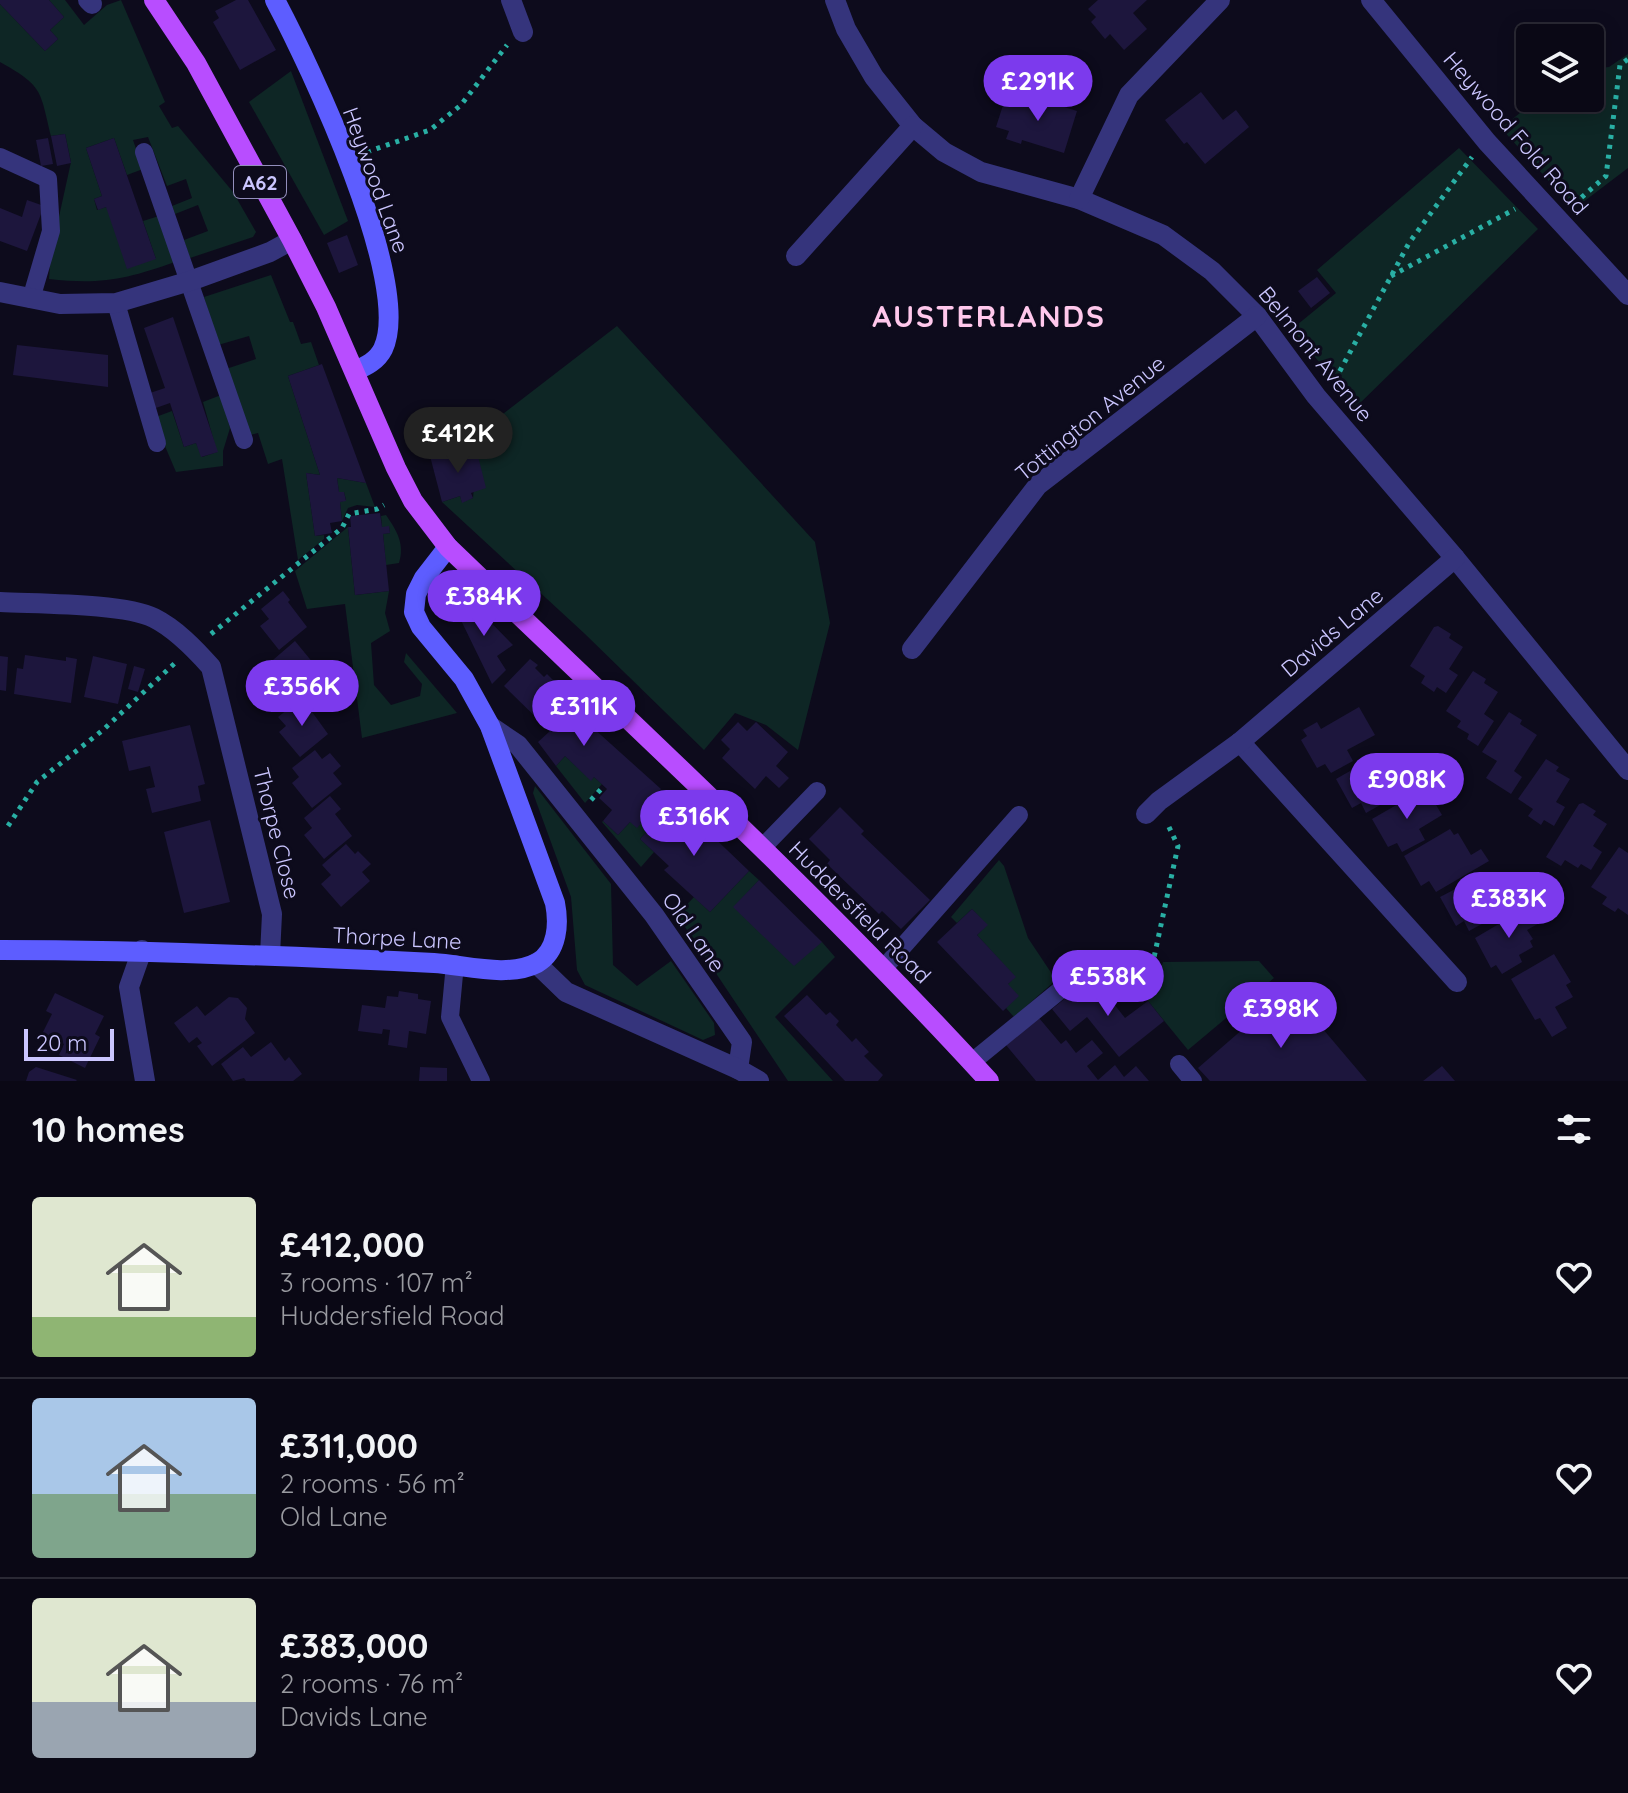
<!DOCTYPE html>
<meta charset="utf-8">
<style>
body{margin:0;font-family:Quicksand,sans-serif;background:#181622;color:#f1f3f6;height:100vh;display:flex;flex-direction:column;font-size:30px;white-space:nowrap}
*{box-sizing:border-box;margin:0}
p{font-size:26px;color:#999aa0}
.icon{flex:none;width:44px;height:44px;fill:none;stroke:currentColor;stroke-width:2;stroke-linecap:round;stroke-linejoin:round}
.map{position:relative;height:1081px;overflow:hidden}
.details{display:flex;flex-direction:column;background:#0a0815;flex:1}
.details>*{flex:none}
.tools{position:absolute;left:1516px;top:24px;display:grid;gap:16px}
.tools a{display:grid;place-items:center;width:88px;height:88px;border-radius:8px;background:#0a0815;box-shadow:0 4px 20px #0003,0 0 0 2px #2a2934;font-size:40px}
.scale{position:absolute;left:24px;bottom:20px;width:90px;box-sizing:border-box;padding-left:8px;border:4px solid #cbc6ff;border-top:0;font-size:22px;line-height:28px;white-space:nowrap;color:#cbc6ff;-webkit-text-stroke:6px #0d0b1c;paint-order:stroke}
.price{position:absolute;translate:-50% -68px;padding:0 18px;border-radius:28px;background:#7c3aed;color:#fff;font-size:26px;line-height:52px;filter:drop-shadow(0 2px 4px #0008)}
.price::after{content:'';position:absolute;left:50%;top:48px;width:24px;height:18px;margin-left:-12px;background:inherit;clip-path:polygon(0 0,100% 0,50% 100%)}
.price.selected{background:#222;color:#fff}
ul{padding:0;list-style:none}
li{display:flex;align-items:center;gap:24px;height:200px;padding:0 32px}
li+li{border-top:2px solid #2a2934}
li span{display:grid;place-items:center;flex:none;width:224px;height:160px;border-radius:8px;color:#555}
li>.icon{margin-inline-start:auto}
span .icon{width:96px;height:96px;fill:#fffc;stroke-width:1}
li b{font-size:34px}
h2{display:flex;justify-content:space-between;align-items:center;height:96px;padding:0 32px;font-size:34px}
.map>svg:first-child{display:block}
.green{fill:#0e2625}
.building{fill:#1d163d}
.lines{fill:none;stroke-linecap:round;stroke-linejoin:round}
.path{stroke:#29afa4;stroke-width:5;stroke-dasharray:4 6;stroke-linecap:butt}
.lane{stroke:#35347c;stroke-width:18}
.street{stroke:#35347c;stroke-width:20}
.secondary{stroke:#5d5dff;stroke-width:20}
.primary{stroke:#b84dff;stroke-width:20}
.labels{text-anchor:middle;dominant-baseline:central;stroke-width:6;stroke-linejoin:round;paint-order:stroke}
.shield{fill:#0d0b1c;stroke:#928ebb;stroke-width:2}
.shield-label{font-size:20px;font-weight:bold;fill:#cbc6ff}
.street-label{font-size:22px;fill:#cbc6ff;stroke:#0d0b1c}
.district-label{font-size:30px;font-weight:bold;letter-spacing:2px;fill:#ffc8ec;stroke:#0d0b1c}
</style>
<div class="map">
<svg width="1628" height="1081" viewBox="0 0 1628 1081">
<rect width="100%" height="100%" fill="#0d0b1c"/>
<g class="green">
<path d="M49 0H65L84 25 107 5 121 0 165 102 159 106 172 128 178 126 233 192 256 232 253 237 190 258 184 240 208 231 198 205 175 214 172 206 192 198 186 179 167 186 148 137 133 140 143 169 127 175 114 138 86 148 102 196 94 199 97 210 106 207 156 259 143 221 159 216 175 262C127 279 101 285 49 279L51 253 71 162 65 134 51 136C40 90 43 86 0 62V4L45 51 58 39 50 30 64 17Z"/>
<path d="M1628 54V168L1574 209 1501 128 1539 98H1590V69L1609 67Z"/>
<path d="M291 71 348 221 324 235 249 102Z"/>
<path d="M1459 148 1538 229 1356 407 1292 329 1336 293 1317 270Z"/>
<path d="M271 275 290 322H293L301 344 311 342 319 365 288 376 320 475 306 473 315 536 324 535V539L298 560 282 459 268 464 258 433 250 435 226 369 256 359 249 336 218 345 204 297Z"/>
<path d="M617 326 815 542 830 623 798 750 766 725 735 713 704 750 585 634 442 502 460 496 462 502 473 498 477 452 495 446 486 427Z"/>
<path d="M221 395 230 428 223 451V466L176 472 153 418 172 411 184 447 196 443 202 457 217 452 203 402Z"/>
<path d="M337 478 366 483 375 507 357 505 348 508 342 521 340 502 346 500 344 492H339Z"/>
<path d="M386 515C397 531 405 544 399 563L386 565 383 534 390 533 389 527H382L381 516Z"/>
<path d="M348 527 355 595 389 591 385 613 390 631 371 643 374 685 391 705 420 696 422 684 404 662 406 653 457 713 362 738 345 604 307 609 295 571Z"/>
<path d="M565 756 591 780 594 777 602 784 585 803 556 766Z"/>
<path d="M535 786 611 884 613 965 637 986 671 961 714 1023 715 1035 703 1040 585 985 577 970 571 897 533 793Z"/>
<path d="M659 791 670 799 665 805 669 808 640 839 654 852 641 867 602 822 603 821 618 835 630 822 647 817 641 811Z"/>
<path d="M999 860 1004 866 1028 938 1056 980 1014 1017 1006 1008 1008 984 1015 977 977 935 987 925 972 909 957 923 951 917Z"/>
<path d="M749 871 759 880 734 907 822 942 835 957 775 1017 833 1081H788L677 915 694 897 710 912Z"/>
<path d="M1259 961 1274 978 1188 1050 1148 1001 1163 962Z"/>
</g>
<g class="building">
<path d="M0 0H49L64 17 50 30 58 39 45 51 0 4Z"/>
<path d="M236 0H248L276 50 240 70 213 22 219 18 215 11Z"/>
<path d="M1098 0H1147L1133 13 1147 29 1124 50 1110 34 1105 39 1091 22 1096 17 1088 9Z"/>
<path d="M1201 92 1223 120 1236 110 1249 127 1205 164 1187 142 1184 144 1165 120Z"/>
<path d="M1026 95 1077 111 1064 153 1022 140 1021 144 1006 139 1009 131 996 127 1004 102 1022 107Z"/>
<path d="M65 134 71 163 57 166 51 136Z"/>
<path d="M48 138 53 164 41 166 36 140Z"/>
<path d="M114 138 156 259 127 269 106 207 98 210 94 199 102 196 86 148Z"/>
<path d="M27 200 44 206 27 251 0 241V208L22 217Z"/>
<path d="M347 235 358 265 339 273 327 243Z"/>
<path d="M1317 277 1330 293 1311 308 1298 291Z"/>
<path d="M173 317 218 452 201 457 196 443 184 447 170 403 153 409 147 394 165 388 144 328Z"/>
<path d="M17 345 108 355V387L13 375Z"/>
<path d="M322 364 366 483 337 478 339 492H344L346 501 340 502 342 521 330 523 332 533 315 536 306 473 320 475 288 376Z"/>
<path d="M477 452 486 488 471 493 473 498 462 503 460 496 442 502 430 456Z"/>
<path d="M380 513 382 527 389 526 390 533 383 534 389 591 355 595 348 527H351L350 516Z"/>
<path d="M283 591 290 600 288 602 307 627 279 650 260 626 269 619 261 609Z"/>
<path d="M466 597 513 645 497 656 506 670 492 684 454 606Z"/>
<path d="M1438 626 1451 634 1449 638 1463 647 1449 669 1458 675 1446 693 1437 687 1434 692 1421 683 1425 676 1410 666 1434 627Z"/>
<path d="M295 641 323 675 287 706 266 682 274 676 266 666Z"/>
<path d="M25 655 66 661V657L77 659 71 703 14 694 17 668 23 669Z"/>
<path d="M0 656 8 657 6 691 0 690Z"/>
<path d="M93 656 127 664 118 704 84 697Z"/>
<path d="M530 659 538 665 535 668 544 677 547 674 553 680 550 683 559 693 562 690 567 695 565 698 575 707 572 709 661 789 641 811 647 817 637 828 630 822 618 835 603 821 612 810 599 798 607 789 594 777 591 781 565 756 556 766 538 742 550 731 504 686Z"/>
<path d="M134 666 145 669 138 692 128 689Z"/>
<path d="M1473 671 1486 679 1484 683 1498 692 1484 714 1494 721 1478 746 1467 739 1469 734 1457 727 1461 721 1446 711Z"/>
<path d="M302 698 328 734 300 757 279 732 286 726 278 717Z"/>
<path d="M1359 707 1375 735 1347 750 1353 761 1331 773 1325 764 1317 768 1301 740 1307 736 1303 730 1317 722 1321 729Z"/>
<path d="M1509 712 1522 720 1520 724 1537 735 1514 771 1522 777 1511 794 1486 778 1497 761 1482 752Z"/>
<path d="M738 722 747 731 756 722 788 752 776 766 789 778 779 788 766 776 755 789 722 758 730 749 721 740Z"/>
<path d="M190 725 205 784 198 786 201 801 152 813 146 789 155 787 150 766 129 771 122 741Z"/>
<path d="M315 750 322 759 330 753 341 766 333 773 342 784 312 808 292 783 299 777 292 768Z"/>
<path d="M1380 754 1395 783 1383 790 1389 800 1366 813 1361 803 1352 808 1336 779Z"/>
<path d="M1546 759 1559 767 1556 771 1570 779 1556 802 1565 807 1554 826 1544 820 1541 825 1528 816 1533 809 1518 799Z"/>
<path d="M1426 788 1442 815 1419 829 1425 840 1402 852 1397 843 1388 847 1372 819Z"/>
<path d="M330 796 341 809 335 814 352 836 324 859 304 835 312 828 304 818Z"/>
<path d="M1583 803 1596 811 1593 815 1607 824 1593 846 1602 852 1591 870 1581 864 1578 868 1565 860 1561 866 1546 857 1579 804Z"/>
<path d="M672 805 700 831 704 828 749 871 710 912 664 870 669 866 640 839Z"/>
<path d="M840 807 864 831 861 834 930 900 901 929 882 911 879 914 827 864 830 860 809 839Z"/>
<path d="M210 820 230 902 184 913 164 832Z"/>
<path d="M1450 829 1454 835 1458 833 1471 855 1481 849 1489 861 1436 892 1429 881 1421 886 1404 856Z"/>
<path d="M346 844 355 854 358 851 371 864 362 872 370 881 341 907 321 884 331 875 322 865Z"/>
<path d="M1619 847 1628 853V915L1618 908 1615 912 1602 904 1607 897 1591 887Z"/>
<path d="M1484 874 1504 912 1469 931 1464 921 1456 926 1440 897Z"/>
<path d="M759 880 822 942 794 966 733 907Z"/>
<path d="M1533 904 1543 921 1527 930 1533 939 1530 941 1533 947 1519 955 1522 962 1502 974 1496 965 1491 968 1475 938Z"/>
<path d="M972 909 988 925 977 935 1016 977 1008 984 1019 996 1003 1011 937 942Z"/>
<path d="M1554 954 1571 982 1566 985 1573 997 1555 1007 1567 1028 1552 1037 1540 1018 1535 1020 1511 979Z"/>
<path d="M1088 980 1106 1002 1110 999 1125 1018 1148 1001 1164 1021 1119 1057 1087 1017 1070 1031 1052 1009Z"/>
<path d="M1289 989 1367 1081H1210L1198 1068Z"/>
<path d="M399 991 418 994V999L431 1001 426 1034 409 1031 407 1048 388 1045 390 1030 383 1029 382 1034 358 1031 362 1005 385 1008 387 996 398 997Z"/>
<path d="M55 993 104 1016 95 1034 100 1037 85 1068 59 1055 64 1044 42 1034 52 1014 46 1011Z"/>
<path d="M807 995 826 1015 830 1012 839 1021 836 1025 852 1042 856 1038 869 1052 864 1056 883 1075 878 1081H845L784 1016Z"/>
<path d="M229 997 238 998 247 1008 245 1019 255 1033 212 1066 197 1046 202 1043 197 1037 189 1043 174 1023 197 1006 205 1016Z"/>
<path d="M1039 1018 1061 1044 1066 1040 1076 1053 1092 1040 1103 1053 1087 1066 1098 1080 1115 1065 1124 1077 1136 1066 1149 1081H1036L1006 1045Z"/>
<path d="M271 1042 285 1061 289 1057 302 1074 293 1081H246L244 1078 233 1081 221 1064 243 1047 251 1057Z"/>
<path d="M1442 1066 1455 1081H1423Z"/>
<path d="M36 1067 77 1080 76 1081H26L29 1072Z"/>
<path d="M420 1067 447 1068V1081H419Z"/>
</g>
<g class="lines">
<g class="path">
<path d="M367 152 430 130 461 105 507 45"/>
<path d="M1574 204 1606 176 1620 65 1628 59"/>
<path d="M1391 276 1515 209"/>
<path d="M1335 380 1409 243 1472 157"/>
<path d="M211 634 342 528 349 514 377 509 384 505"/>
<path d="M591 800 604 786"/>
<path d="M8 826 37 782 103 730 175 663"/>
<path d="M1072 968 1083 959 1153 962 1178 846 1168 825"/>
</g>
<g class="lane">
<path d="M144 152 244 440"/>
<path d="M0 157 48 179 51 231 31 299"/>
<path d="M116 303 157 443"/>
<path d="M762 848 817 791"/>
<path d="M455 964 450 1017 481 1081"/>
<path d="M883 969 1019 815"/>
<path d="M972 1062 1064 987"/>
<path d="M1179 1064 1193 1081"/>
</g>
<g class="street">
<path d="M88 0 92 4"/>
<path d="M511 0 523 32"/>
<path d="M835 0 846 29 874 77 913 126 944 152 981 172 1079 199 1163 235 1212 271 1257 316 1316 396 1455 558 1628 770"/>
<path d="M1371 0 1487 142 1628 295"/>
<path d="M1079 199 1129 95 1220 0"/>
<path d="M796 256 913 126"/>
<path d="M0 292 60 304 116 303 190 281 270 252 292 240"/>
<path d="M0 602C37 604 124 603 154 618 176 629 195 649 211 667L272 914 270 955"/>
<path d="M912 649 1038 485 1257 316"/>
<path d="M490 726 518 745 654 915 742 1042 738 1069"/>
<path d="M1240 742 1457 982"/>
<path d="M1146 814 1159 801 1240 742 1455 558"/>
<path d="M142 950 129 987 145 1081"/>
<path d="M536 963 566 992 738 1069 759 1081"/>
</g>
<g class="secondary">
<path d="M275 0C309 64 414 284 383 349 377 361 366 366 355 371"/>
<path d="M0 950C145 950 289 956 434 963 465 965 508 978 537 963 558 951 559 923 555 903L490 726 464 679 421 627 414 612 416 594 424 578 448 547"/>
</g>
<path class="primary" d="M154 0 196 63 292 240 326 307 396 468 413 501 448 547C631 723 818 894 989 1081"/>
</g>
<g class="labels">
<rect class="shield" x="234" y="166" width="52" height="32" rx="6"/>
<g class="shield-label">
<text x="260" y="182">A62</text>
</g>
<g class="street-label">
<text transform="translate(1516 133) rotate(49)">Heywood Fold Road</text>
<text transform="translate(376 180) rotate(70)">Heywood Lane</text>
<text transform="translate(1316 354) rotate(51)">Belmont Avenue</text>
<text transform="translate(1090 418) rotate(-39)">Tottington Avenue</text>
<text transform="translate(1332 632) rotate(-40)">Davids Lane</text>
<text transform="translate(277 833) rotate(76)">Thorpe Close</text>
<text transform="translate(860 912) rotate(45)">Huddersfield Road</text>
<text transform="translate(694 932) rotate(55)">Old Lane</text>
<text transform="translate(397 938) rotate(3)">Thorpe Lane</text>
</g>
<g class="district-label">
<text x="989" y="316">AUSTERLANDS</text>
</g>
</g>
</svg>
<div class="tools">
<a><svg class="icon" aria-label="layers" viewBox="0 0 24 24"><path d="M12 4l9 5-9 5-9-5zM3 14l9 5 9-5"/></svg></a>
</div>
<div class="scale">20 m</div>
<b class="price" style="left:1038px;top:123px">£291K</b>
<b class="price selected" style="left:458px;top:475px">£412K</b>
<b class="price" style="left:484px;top:638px">£384K</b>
<b class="price" style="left:302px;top:728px">£356K</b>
<b class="price" style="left:584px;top:748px">£311K</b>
<b class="price" style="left:1407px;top:821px">£908K</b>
<b class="price" style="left:694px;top:858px">£316K</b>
<b class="price" style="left:1509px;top:940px">£383K</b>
<b class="price" style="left:1108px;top:1018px">£538K</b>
<b class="price" style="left:1281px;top:1050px">£398K</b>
</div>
<section class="details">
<h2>10 homes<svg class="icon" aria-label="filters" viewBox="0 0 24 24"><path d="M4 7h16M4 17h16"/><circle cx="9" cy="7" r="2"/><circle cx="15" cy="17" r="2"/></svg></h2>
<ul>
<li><span style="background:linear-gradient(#dfe7d0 75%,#8fb573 0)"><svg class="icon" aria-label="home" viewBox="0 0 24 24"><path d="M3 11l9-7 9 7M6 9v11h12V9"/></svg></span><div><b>£412,000</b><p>3 rooms · 107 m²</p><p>Huddersfield Road</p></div><svg class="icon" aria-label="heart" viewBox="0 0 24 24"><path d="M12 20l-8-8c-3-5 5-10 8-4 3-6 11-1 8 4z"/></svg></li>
<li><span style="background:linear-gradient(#a9c7e8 60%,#7fa58c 0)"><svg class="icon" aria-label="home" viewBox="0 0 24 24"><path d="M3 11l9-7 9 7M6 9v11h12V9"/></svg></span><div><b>£311,000</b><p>2 rooms · 56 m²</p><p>Old Lane</p></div><svg class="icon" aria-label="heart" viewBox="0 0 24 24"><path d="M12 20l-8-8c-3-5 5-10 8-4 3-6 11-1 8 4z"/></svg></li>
<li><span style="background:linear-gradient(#dfe7d0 65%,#9aa5b1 0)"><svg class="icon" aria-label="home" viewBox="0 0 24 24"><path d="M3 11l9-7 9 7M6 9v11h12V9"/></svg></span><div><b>£383,000</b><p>2 rooms · 76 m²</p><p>Davids Lane</p></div><svg class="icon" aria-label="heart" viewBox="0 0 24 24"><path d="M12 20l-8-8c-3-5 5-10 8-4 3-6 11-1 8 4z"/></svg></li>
</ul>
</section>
